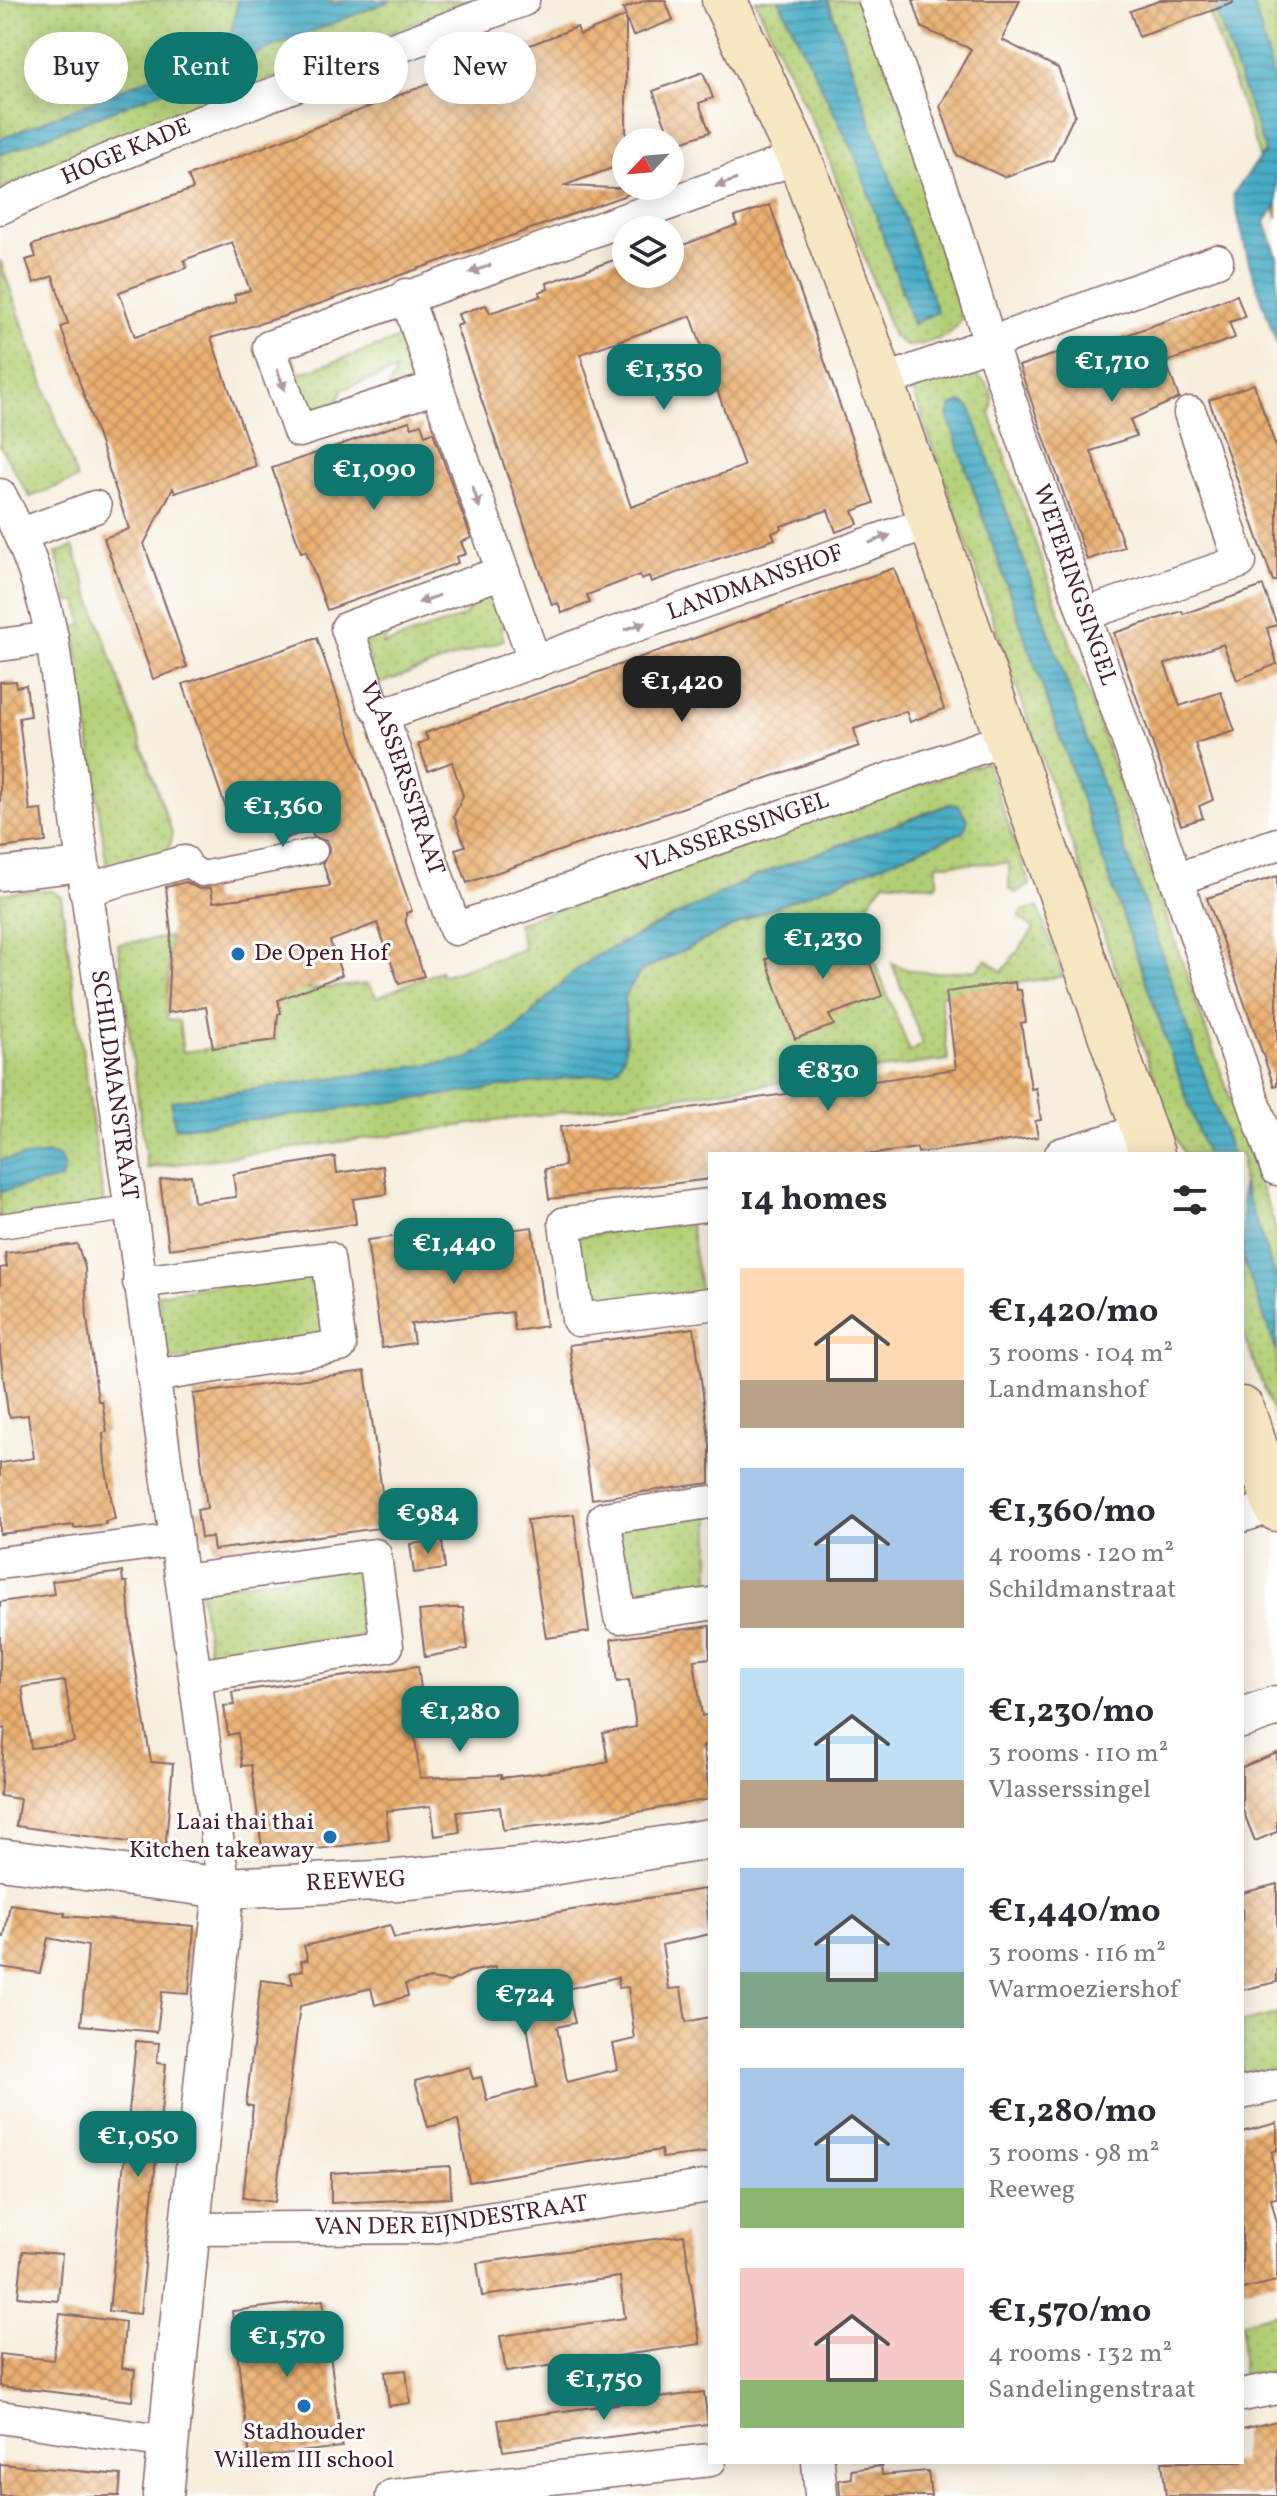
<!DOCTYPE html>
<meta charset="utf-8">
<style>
body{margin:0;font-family:Vollkorn,serif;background:#f2f2f3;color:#2b2b33;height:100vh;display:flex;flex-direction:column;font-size:30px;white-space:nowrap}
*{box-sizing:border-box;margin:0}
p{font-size:26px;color:#7c7c81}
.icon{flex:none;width:44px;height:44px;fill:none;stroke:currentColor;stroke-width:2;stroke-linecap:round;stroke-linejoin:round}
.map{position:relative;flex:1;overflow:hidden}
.drawer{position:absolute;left:708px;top:1152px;width:536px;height:1312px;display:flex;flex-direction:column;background:#fff;border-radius:0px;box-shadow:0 4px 20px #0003}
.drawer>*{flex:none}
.hud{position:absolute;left:24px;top:32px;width:564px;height:72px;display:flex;gap:16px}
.needle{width:52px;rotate:244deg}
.tools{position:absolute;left:612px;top:128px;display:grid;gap:16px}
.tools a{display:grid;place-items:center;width:72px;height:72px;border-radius:50%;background:#fff;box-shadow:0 4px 20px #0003;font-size:40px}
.price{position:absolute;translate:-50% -68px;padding:0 18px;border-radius:16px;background:#0f766e;color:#fff;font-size:26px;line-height:52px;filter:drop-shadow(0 2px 4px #0008)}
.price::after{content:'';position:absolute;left:50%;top:48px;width:24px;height:18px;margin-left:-12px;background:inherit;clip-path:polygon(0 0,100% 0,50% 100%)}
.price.current{background:#222;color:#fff}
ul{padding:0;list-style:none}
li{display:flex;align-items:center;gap:24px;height:200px;padding:0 32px}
li span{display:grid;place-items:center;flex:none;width:224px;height:160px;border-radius:0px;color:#555}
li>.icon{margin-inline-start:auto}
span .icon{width:96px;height:96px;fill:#fffc;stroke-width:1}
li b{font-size:34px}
h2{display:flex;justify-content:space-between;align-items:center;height:96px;padding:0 32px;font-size:34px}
.tag{padding:0 28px;border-radius:36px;background:#fff;box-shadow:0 4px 20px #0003;font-size:28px;line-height:72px}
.tag.current{background:#0f766e;color:#fff}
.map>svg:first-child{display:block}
.grass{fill:url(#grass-dots);stroke:#7e7851;stroke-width:2;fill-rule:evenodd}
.water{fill:url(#water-rules);stroke:#486678;stroke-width:2}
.building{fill:url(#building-cross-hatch);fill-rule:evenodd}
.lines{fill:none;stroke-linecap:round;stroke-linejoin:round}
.pedestrian-casing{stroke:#876769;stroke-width:27}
.minor-casing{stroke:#876769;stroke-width:35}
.tertiary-casing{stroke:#876769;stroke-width:43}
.secondary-casing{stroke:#876769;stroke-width:47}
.pedestrian{stroke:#fff;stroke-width:24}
.minor{stroke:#fff;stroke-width:32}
.tertiary{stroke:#fff;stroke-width:40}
.secondary{stroke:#f8e7c3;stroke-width:44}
.oneway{fill:#ae9aa0}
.poi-dot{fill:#1f6fb2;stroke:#fff;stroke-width:3}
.labels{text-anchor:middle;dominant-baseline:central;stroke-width:6;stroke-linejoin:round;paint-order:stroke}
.street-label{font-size:24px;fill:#4a1f2b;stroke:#fff}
.poi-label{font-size:24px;fill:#4a1f2b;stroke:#fff;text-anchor:start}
</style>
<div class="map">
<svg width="1277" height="2496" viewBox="0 0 1277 2496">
<defs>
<pattern id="grass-dots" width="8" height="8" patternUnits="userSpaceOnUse" patternTransform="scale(2)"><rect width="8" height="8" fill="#b3d077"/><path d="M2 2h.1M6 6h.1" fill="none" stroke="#9bb267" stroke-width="1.8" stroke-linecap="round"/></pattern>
<pattern id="water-rules" width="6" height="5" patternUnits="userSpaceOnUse" patternTransform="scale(2)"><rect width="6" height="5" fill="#46acc5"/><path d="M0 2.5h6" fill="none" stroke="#3c8ba0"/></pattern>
<pattern id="building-cross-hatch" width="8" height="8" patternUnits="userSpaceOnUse" patternTransform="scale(2)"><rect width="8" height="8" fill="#ebb070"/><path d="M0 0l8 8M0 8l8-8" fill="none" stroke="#c08f5c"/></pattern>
</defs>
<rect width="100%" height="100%" fill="#fff"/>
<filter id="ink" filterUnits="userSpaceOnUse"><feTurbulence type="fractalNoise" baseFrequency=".0125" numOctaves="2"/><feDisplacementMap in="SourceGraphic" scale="16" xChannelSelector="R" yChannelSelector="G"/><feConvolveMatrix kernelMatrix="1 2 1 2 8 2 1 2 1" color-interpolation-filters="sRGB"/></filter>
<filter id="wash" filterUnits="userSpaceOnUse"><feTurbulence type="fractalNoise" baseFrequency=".006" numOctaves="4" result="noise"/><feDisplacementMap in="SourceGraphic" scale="32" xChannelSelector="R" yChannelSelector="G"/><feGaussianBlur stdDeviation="1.8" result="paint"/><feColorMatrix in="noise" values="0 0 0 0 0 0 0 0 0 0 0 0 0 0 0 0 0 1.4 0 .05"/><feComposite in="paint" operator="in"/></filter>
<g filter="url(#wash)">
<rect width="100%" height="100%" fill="#f7eedd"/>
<g class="grass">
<path d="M0 0H474L91 149 0 189Z"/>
<path d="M755 0H779L856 157 913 323 936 311 828 0H864L938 211 928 215 962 317C955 337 926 345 906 346L893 336 825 148Z"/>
<path d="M1204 0H1277V218L1253 136Z"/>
<path d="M0 260 77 479 30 497 0 446Z"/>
<path d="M412 334 418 350 402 356 413 385 386 394 396 371 343 389 332 413 311 412 302 403 286 358 292 356 299 374Z"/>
<path d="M954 370C978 369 1000 389 990 414L1277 1232V1282L1242 1182V1154H1232L970 408 961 402 951 406 948 417 1206 1154H1184L1173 1132 913 391 920 382Z"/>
<path d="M73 547 172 833C174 863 129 864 107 868L74 627 83 625 78 602H69L56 553Z"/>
<path d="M486 591 495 593 511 623 500 628 504 640 376 685 365 643 371 632 393 621 383 645 465 616 476 592Z"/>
<path d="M986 762 1030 885 1015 893 1009 888V863L937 864V886L885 881 869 902 857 909 860 925 910 1052 923 1044 892 963C917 977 949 972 977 970L986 959 1002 972 1034 929 1020 917 1022 911 1038 907 1063 976 940 995 948 1060 147 1168 118 944 170 937 167 1019 179 1021 183 1052 276 1040 278 1000 298 990 368 984 377 997 440 971 442 976 524 949 517 923ZM950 804 756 915 641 971 625 995 626 1040 314 1113 175 1127 172 1101 468 1059 515 1030 593 957 756 876Z"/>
<path d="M31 890 52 891 61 897 104 1205 0 1220V894Z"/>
<path d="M689 1218 701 1295 582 1312 570 1238Z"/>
<path d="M1242 1256 1277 1352V1423L1242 1331Z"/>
<path d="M319 1271 330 1336 169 1361 158 1294Z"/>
<path d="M710 1513V1592L624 1604 613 1527Z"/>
<path d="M362 1566 372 1635 210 1659 200 1589Z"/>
<path d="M1277 2014V2074L1261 2078 1251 2072 1242 2074V2022Z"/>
<path d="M1277 2313V2373L1242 2381V2322Z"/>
</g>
<g class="water">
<path d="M238 0H328L335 4 345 0H392L0 155V139L228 46Z"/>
<path d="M779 0H828L937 312 913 324 856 157Z"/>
<path d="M1212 0H1253L1277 92V204L1265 221 1277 257V344L1249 263 1233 194 1265 151Z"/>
<path d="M961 402 970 407 1232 1154H1206L948 417 951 406Z"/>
<path d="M951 804 958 805 968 820 964 832 756 915 641 971 625 995V1053L618 1068 611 1072 314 1113 175 1128 171 1101 468 1059 515 1030 569 976 593 957 756 876Z"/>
<path d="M49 1154 60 1158 64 1169 61 1179 0 1192V1160Z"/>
<path d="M1242 1182 1277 1282V1352L1242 1256Z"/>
</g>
<g id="blocks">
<g class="building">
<path d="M646 0H665L673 20 633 36 626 18V163L563 186 643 189 285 316 211 338 256 466 175 493 173 488 144 544 187 667 153 679 104 538 129 529 61 327 68 324 53 276 34 283 26 260 36 257 32 245 193 189 188 176 577 27 580 35 626 16 623 9ZM232 242 250 290 234 295 236 302 135 337 119 292 187 268 184 260Z"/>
<path d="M913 0H1020L1002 40 1058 68 1075 114 1053 160 1004 177 957 155 940 106 971 49 922 28Z"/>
<path d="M1161 0H1233V3L1139 37 1130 11Z"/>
<path d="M703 72 713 98 699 103 710 132 673 145 653 91Z"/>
<path d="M770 205 874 503 853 511 858 524 836 532 828 510 781 526 782 529 772 533 775 539 651 582 649 576 641 579 639 575 587 595 590 603 562 613 558 603 552 605 477 387 456 326 462 324 458 314 486 305 490 313 541 296 539 292 548 289 547 283 626 256V274H670V250L737 225 735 217ZM691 316 744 466 631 507 580 354Z"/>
<path d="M1237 295 1245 317 1229 322 1235 338 1166 362 1179 398 1130 420 1136 436 1091 451 1124 547 1087 560 1019 366 1086 344 1088 349Z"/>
<path d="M1254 384 1277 450V581H1273L1209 400Z"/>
<path d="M409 421 412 427 421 424 425 435 433 432 471 538 461 542 466 554 456 557 458 563 327 610 306 551 301 552 272 468Z"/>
<path d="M894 568 944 709 910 722 906 711 854 729 859 746 467 883 455 849 465 846 454 816 463 796 452 762 428 771 418 744 428 740 425 733Z"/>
<path d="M1263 586 1277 625 1267 628 1277 664 1237 680 1223 644 1165 664 1180 706 1221 692 1235 731 1195 743 1213 800 1199 806 1203 818 1181 825 1114 633 1182 611 1183 614Z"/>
<path d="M317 638 412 911 406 913V923L424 976 399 984 377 923 330 941 342 975 278 1000 281 1013 278 1014 276 1040 213 1048 206 1007 167 1013 171 933 166 887 186 882 199 889 211 888 213 902 330 886 323 863 330 849 326 841 313 836 311 830 286 838 277 810 232 826 183 684Z"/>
<path d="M16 681V687L26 685 30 716 19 718 30 811 42 810 46 842 0 848V682Z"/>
<path d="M1277 876V1085L1274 1086 1207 898Z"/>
<path d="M847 930 850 939 860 936 882 996 829 1015 834 1025 795 1039 766 959Z"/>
<path d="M1015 982 1016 990H1021L1026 1022 1021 1023 1031 1089 1036 1088 1041 1120 1035 1121 1038 1137 918 1153 917 1148 874 1154H710V1179L549 1199 545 1169 565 1166 560 1127 956 1069 946 992Z"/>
<path d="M335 1157 337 1173 383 1166 387 1194 353 1199 356 1224 169 1249 160 1180 191 1175 194 1202 236 1197 233 1174Z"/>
<path d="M532 1227 546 1326 515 1331 512 1312 457 1318 411 1324 414 1343 382 1348 367 1240 408 1235 412 1262 504 1251 501 1231Z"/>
<path d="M77 1244 85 1268 87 1318 98 1401H102L107 1432 103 1433 105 1464 115 1519 105 1521 106 1524 74 1528V1525L0 1534V1463L34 1458 28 1415 10 1417 8 1413 0 1352V1268L7 1267 5 1253Z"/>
<path d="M694 1328 710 1445V1483L592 1499 569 1345Z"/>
<path d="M365 1371 387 1527 214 1550 212 1537 201 1538 197 1510 207 1508 193 1394Z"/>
<path d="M574 1514 589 1632 546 1638 527 1520Z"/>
<path d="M442 1540 445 1569 414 1573 410 1544Z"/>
<path d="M122 1572 123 1582H127L132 1647 151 1762 173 1764 165 1851 143 1849V1844L16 1826 20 1799 0 1796 5 1728 0 1729V1602L54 1594 52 1581ZM65 1681 74 1742 31 1748 22 1687Z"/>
<path d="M451 1608H463L468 1649 425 1657 419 1611Z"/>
<path d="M710 1626V1658L694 1660 702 1716 710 1714V1745L703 1746 710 1799 600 1819 503 1830 500 1807 457 1812 460 1832 435 1836 431 1806 386 1811 389 1840 263 1856 251 1765 242 1766 238 1733 228 1735 224 1706 234 1705 232 1692 418 1666 424 1712 412 1714 420 1778 501 1775V1778L587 1767 608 1762 603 1733 636 1727 629 1680 617 1682 611 1639Z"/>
<path d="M1277 1753V1832L1255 1841 1242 1808V1767Z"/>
<path d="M1277 1884V1982L1242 1990V1893Z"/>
<path d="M705 1889 710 1934 662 1945 669 1989 681 1988 686 2022 710 2017V2152L662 2158 661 2150 469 2182 458 2120 428 2127 415 2081 469 2067 473 2079 481 2077 487 2100 537 2087 523 2000 501 2004 495 1967 469 1972 450 1982 430 1979 405 1984 408 1996 375 2005 371 1988 300 2006 275 2202 243 2198 253 2106 246 2105 261 1980 293 1984 290 1973 303 1970 301 1961 308 1960 304 1946 390 1925 394 1938ZM618 1977 619 1988 628 1987 635 2039 613 2044 618 2069 567 2082 557 2027 575 2023 567 1989Z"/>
<path d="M10 1904 65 1913 64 1916 194 1926 189 1994 162 1992 157 2032 81 2025 88 1946 48 1938 40 1973 0 1967V1936L4 1937Z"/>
<path d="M136 2041 159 2043 157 2063 166 2064 140 2314 109 2311Z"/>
<path d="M1277 2123V2150L1272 2152 1277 2198 1271 2199 1277 2223V2281L1242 2289V2132Z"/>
<path d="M450 2166 451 2198 331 2203V2173Z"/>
<path d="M684 2235 700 2344 506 2372 500 2336 625 2318 620 2277 482 2296 477 2263Z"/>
<path d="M23 2251 62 2254 58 2301 18 2297Z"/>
<path d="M323 2300 342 2447 250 2458 232 2311Z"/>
<path d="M60 2314 125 2322 122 2368 135 2370 132 2401 0 2386V2354L53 2360Z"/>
<path d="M406 2370 410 2403 389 2406 385 2372Z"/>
<path d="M704 2392 708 2424 503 2451 498 2420Z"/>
<path d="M1277 2421V2496H1166L1162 2462H1242V2429Z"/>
<path d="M0 2464 121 2475 119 2496H0Z"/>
<path d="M881 2466 882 2475 928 2471 931 2496H840L839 2480 852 2478 851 2470Z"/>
</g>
</g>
</g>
<g filter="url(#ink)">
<use href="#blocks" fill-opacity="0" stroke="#876769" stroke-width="2"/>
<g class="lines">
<defs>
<g id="pedestrian">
<path d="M184 862 202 874 315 851"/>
<path d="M0 1226 129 1208"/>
</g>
<g id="minor">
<path id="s1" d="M875 0 954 226 990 343 1277 1169"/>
<path id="s2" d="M0 208C169 128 348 67 523 0"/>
<path d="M406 295 437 387"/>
<path d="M882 382 1217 261"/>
<path id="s3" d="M0 495C26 542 42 586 52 638L224 1888"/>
<path d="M22 534 95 507"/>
<path id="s4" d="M503 572 347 628 373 703 382 715 455 929 1008 738"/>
<path d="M1085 614 1240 562 1190 413"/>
<path d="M0 645 52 638"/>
<path d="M535 662 437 387 299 431 269 347 799 157"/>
<path id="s5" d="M382 715 930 522"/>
<path d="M0 874 82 865"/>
<path d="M1177 879 1277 844"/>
<path d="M85 890 184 862"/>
<path d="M1061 1154 1144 1130"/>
<path d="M707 1205 565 1223 578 1320 710 1304"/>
<path d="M139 1282 328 1258 340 1346 153 1376"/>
<path d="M710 1502 604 1518 620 1617 710 1604"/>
<path d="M1242 1516 1276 1506"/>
<path d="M0 1563 176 1540"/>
<path d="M183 1581 375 1555 387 1646 196 1676"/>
<path d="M1242 2093 1277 2085"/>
<path id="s6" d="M190 2229 433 2227 710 2186"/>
<path d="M1242 2395 1277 2388"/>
<path d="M0 2417 167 2442"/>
<path d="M818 2462 821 2496"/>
<path d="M392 2496 710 2460"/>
</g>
<g id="tertiary">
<path d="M1242 1718 1277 1706"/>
<path id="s7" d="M0 1859 224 1888 398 1880 557 1864 710 1839"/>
<path d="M163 2496 224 1888"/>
</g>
<g id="secondary">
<path d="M724 0 799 157 867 339 1152 1154"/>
<path d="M1242 1409 1277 1509"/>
</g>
</defs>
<use href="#pedestrian" class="pedestrian-casing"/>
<use href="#minor" class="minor-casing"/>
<use href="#tertiary" class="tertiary-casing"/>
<use href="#secondary" class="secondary-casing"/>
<use href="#pedestrian" class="pedestrian"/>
<use href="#minor" class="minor"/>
<use href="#tertiary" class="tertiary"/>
<use href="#secondary" class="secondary"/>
</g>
<defs><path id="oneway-solid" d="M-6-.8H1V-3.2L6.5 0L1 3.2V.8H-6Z" transform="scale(2)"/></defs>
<g class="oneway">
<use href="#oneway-solid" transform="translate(726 183) rotate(161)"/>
<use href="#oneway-solid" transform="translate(480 269) rotate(161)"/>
<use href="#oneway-solid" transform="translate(281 380) rotate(71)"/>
<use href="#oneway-solid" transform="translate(476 497) rotate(71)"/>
<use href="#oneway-solid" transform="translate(880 539) rotate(-20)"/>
<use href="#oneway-solid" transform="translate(429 599) rotate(160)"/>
<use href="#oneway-solid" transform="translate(635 626) rotate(-20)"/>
</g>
</g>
<g class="poi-dot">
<circle cx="238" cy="954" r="8"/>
<circle cx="330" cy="1837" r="8"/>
<circle cx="304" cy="2406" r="8"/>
</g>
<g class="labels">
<g class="street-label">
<text stroke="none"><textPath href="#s2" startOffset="138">HOGE KADE</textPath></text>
<text stroke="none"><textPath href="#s5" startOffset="396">LANDMANSHOF</textPath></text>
<text stroke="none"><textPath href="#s1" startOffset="618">WETERINGSINGEL</textPath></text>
<text stroke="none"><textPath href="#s4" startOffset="326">VLASSERSSTRAAT</textPath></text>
<text stroke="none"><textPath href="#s4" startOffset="780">VLASSERSSINGEL</textPath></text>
<text stroke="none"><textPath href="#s3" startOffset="604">SCHILDMANSTRAAT</textPath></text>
<text stroke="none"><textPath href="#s7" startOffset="358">REEWEG</textPath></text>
<text stroke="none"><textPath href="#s6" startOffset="262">VAN DER EIJNDESTRAAT</textPath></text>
</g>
<g class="poi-label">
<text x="254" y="954">De Open Hof</text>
<text x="314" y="1823" text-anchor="end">Laai thai thai<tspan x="314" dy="28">Kitchen takeaway</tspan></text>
<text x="304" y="2433" text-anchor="middle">Stadhouder<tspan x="304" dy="28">Willem III school</tspan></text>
</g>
</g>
</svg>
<div class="tools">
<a><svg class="needle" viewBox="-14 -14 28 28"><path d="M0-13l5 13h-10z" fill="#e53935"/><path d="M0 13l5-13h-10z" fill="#7c7c81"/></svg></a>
<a><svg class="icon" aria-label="layers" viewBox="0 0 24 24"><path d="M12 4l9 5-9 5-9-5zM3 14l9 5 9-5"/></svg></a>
</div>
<b class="price" style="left:1112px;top:404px">€1,710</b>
<b class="price" style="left:664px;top:412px">€1,350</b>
<b class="price" style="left:374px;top:512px">€1,090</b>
<b class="price current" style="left:682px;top:724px">€1,420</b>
<b class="price" style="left:283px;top:849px">€1,360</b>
<b class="price" style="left:823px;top:981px">€1,230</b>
<b class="price" style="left:828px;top:1113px">€830</b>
<b class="price" style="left:454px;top:1286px">€1,440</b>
<b class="price" style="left:428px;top:1556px">€984</b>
<b class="price" style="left:460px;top:1754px">€1,280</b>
<b class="price" style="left:525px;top:2037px">€724</b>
<b class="price" style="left:138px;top:2179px">€1,050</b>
<b class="price" style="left:287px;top:2379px">€1,570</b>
<b class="price" style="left:604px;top:2422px">€1,750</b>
<div class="hud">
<a class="tag">Buy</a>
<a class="tag current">Rent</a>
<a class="tag">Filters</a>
<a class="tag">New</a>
</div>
<section class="drawer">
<h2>14 homes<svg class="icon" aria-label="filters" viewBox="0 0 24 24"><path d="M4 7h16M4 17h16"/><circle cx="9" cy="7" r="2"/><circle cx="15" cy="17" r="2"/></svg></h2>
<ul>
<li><span style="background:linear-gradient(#ffd9b3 70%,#b9a48a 0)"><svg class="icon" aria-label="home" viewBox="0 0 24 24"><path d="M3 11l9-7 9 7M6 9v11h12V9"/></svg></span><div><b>€1,420/mo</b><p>3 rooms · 104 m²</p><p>Landmanshof</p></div></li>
<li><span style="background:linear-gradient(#a9c7e8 70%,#b9a48a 0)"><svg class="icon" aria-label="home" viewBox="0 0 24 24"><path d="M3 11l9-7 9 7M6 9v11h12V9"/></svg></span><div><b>€1,360/mo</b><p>4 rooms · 120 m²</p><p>Schildmanstraat</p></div></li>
<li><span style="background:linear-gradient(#bfe0f5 70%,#b9a48a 0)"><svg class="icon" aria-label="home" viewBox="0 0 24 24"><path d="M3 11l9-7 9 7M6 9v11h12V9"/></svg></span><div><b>€1,230/mo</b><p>3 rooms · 110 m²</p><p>Vlasserssingel</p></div></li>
<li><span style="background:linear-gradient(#a9c7e8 65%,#7fa58c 0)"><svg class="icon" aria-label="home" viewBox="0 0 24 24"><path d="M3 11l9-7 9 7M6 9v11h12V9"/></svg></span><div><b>€1,440/mo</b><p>3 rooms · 116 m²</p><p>Warmoeziershof</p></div></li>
<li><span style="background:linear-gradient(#a9c7e8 75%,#8fb573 0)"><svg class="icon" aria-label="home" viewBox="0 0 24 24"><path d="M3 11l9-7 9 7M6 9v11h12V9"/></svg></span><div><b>€1,280/mo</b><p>3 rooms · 98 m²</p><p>Reeweg</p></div></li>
<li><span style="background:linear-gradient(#f6c9c9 70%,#8fb573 0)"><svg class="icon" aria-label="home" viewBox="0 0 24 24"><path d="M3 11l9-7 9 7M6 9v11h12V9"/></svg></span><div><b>€1,570/mo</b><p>4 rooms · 132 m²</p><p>Sandelingenstraat</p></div></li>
</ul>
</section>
</div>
